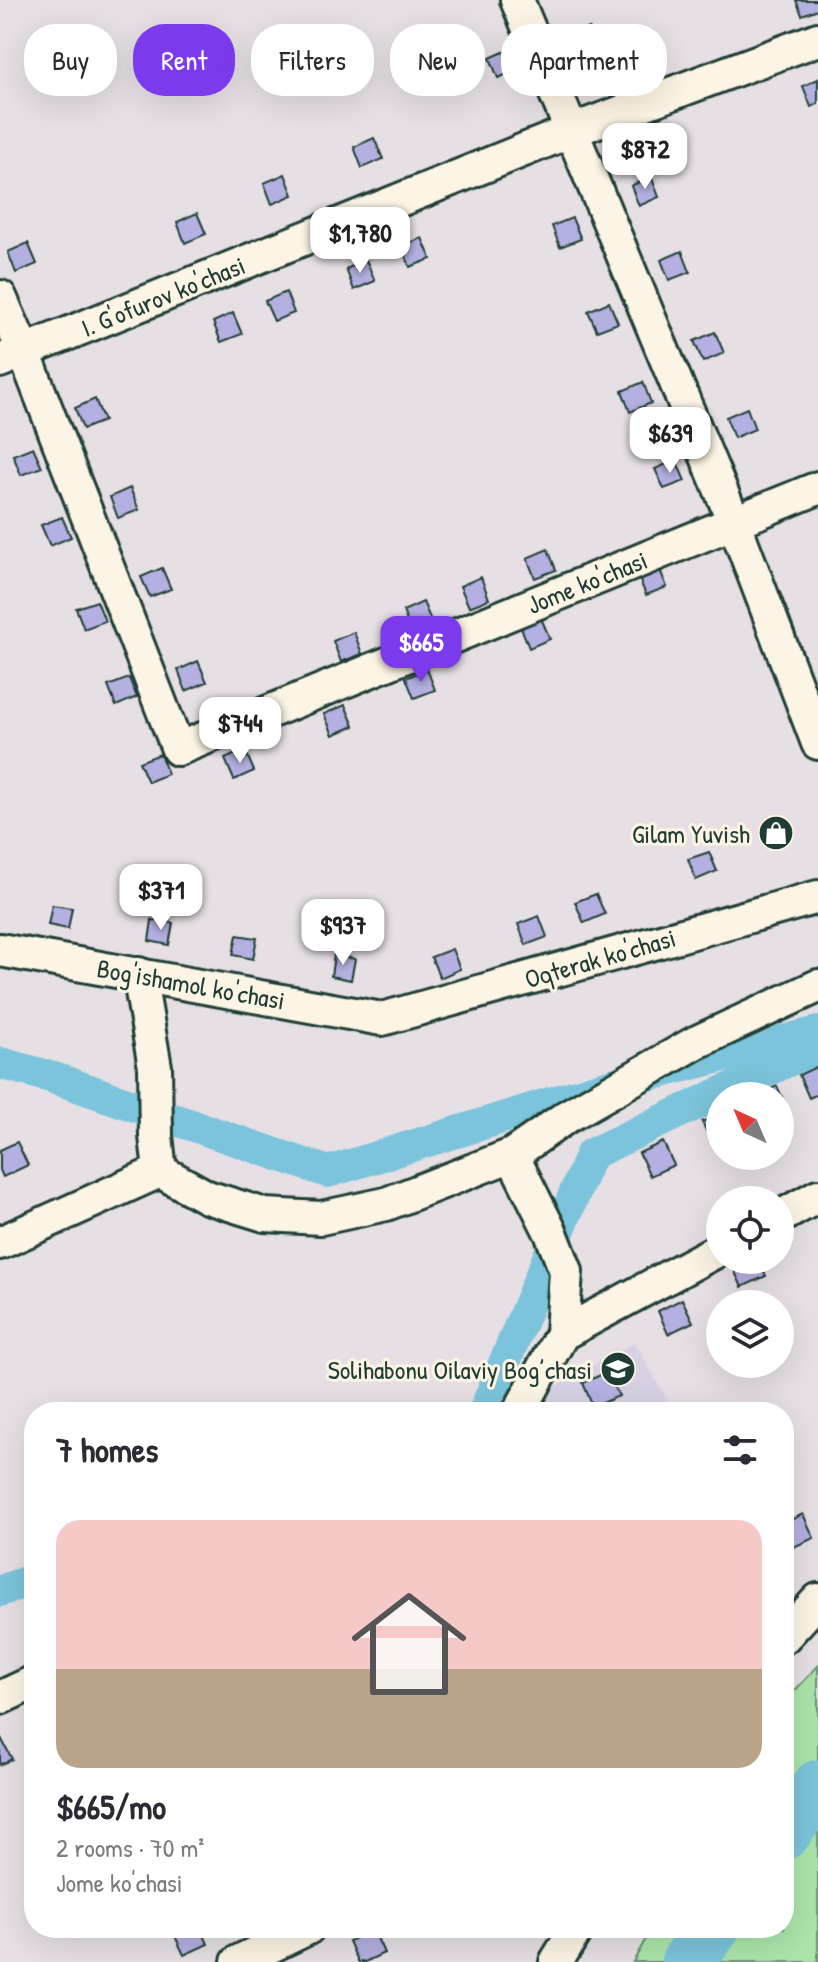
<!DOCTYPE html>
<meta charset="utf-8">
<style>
body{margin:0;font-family:"Patrick Hand",sans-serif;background:#f2f2f3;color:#2b2b33;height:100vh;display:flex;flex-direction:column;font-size:30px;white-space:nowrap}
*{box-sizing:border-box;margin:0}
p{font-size:26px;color:#7c7c81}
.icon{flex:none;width:44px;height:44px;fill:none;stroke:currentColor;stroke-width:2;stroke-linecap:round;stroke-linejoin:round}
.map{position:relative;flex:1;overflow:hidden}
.details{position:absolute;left:24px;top:1402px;width:770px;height:536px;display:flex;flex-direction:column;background:#fff;border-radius:32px;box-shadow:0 8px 32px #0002}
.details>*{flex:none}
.hud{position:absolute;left:24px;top:24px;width:770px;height:72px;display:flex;gap:16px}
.needle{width:52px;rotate:316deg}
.fabs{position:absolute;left:706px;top:1082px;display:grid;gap:16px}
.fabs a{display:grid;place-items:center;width:88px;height:88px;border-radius:50%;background:#fff;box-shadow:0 8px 32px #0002;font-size:40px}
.price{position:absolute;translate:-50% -68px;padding:0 18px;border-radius:16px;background:#fff;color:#222;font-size:26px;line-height:52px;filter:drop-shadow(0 2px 4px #0008)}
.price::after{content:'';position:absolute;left:50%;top:48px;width:24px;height:18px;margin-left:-12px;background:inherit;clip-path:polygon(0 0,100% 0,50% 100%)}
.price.active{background:#7c3aed;color:#fff}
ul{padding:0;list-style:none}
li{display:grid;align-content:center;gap:16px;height:424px;padding:0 32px}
li span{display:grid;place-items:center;height:248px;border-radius:24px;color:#555}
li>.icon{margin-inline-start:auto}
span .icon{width:144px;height:144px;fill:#fffc;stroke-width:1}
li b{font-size:34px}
h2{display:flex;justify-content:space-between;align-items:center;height:96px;padding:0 32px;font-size:34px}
.tag{padding:0 28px;border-radius:32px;background:#fff;box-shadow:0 8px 32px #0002;font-size:28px;line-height:72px}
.tag.active{background:#7c3aed;color:#fff}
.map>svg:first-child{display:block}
.built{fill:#d7d2e3}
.green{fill:#abe5aa;stroke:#65916f;stroke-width:2}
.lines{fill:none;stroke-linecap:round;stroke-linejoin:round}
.canal{stroke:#7bc4db;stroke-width:32}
.river{stroke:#7bc4db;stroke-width:54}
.building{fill:#b4b0e1;stroke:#1f3d34;stroke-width:2}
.minor-casing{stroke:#1f3d34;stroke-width:38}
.minor{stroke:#fcf5e5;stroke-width:32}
.labels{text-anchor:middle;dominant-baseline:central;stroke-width:6;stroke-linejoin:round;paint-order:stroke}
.street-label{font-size:26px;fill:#1f3d34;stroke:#fcf5e5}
.poi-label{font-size:26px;fill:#1f3d34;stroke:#fcf5e5;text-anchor:end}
</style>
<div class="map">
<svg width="818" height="1962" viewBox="0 0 818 1962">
<rect width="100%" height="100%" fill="#e6e0e4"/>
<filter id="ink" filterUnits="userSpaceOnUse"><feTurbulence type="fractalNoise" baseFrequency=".0125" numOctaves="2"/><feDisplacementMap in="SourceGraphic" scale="16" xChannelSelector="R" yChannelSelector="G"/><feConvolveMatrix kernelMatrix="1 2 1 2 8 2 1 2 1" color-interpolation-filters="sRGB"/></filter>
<g filter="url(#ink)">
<path class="built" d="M635 1342 674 1412H547L538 1396Z"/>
<path class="green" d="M818 1666V1962H633L652 1928H784V1702Z"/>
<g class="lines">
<g class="canal">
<path d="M0 1063 51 1077 328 1172 602 1087 818 1032"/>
<path d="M484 1412 591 1154 818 1047"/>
<path d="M0 1591 34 1579"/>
</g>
<g class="river">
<path d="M784 1833 818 1787"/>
<path d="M688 1962 713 1928"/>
</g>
</g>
<g class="building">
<path d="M796 0H818V9L802 15Z"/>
<path d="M589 28 598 49 577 58 568 37Z"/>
<path d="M510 49 519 70 498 78 490 58Z"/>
<path d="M818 79V104L811 107 803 86Z"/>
<path d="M374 138 383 159 362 168 354 147Z"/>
<path d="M285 174 293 195 272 204 264 183Z"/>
<path d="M651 176 659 197 639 206 631 186Z"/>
<path d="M197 213 206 234 185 243 177 222Z"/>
<path d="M572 218 581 239 560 247 552 226Z"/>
<path d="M422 238 431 259 410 267 402 246Z"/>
<path d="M28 243 37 264 16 273 8 252Z"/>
<path d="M682 251 690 272 669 280 661 260Z"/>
<path d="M366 260 375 281 354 290 346 269Z"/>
<path d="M286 292 294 313 274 321 265 301Z"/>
<path d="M609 302 618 323 597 331 588 311Z"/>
<path d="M233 313 242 334 221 342 213 322Z"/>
<path d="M715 332 724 353 703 362 694 341Z"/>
<path d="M643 382 651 403 630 412 622 391Z"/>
<path d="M95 399 104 421 83 429 75 408Z"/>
<path d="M747 408 755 429 734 438 726 417Z"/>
<path d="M33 447 42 467 21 475 13 455Z"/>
<path d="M676 460 685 481 664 489 655 469Z"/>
<path d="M130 488 139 510 118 518 110 497Z"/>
<path d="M62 517 71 537 50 546 41 525Z"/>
<path d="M548 549 556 570 535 578 527 558Z"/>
<path d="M658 565 667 587 646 595 637 574Z"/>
<path d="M162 568 171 589 150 597 141 577Z"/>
<path d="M481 577 489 599 469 607 460 586Z"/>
<path d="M97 601 105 621 84 629 76 608Z"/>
<path d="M423 602 432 623 411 632 403 611Z"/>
<path d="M541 618 550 639 529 648 521 627Z"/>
<path d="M354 632 362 654 341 662 333 641Z"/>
<path d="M198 661 207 682 186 691 178 670Z"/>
<path d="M427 669 435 690 414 698 406 678Z"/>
<path d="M129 678 137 697 116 706 108 686Z"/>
<path d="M345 705 354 726 333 735 324 714Z"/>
<path d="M245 750 254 771 234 780 225 759Z"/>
<path d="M160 754 168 774 148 782 139 762Z"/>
<path d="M709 852 717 871 696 880 688 859Z"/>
<path d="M596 894 605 914 584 923 575 902Z"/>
<path d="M52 905 72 908 68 929 48 925Z"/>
<path d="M539 916 547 937 526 945 518 924Z"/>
<path d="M152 920 173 923 169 945 149 941Z"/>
<path d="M237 935 257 938 253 959 233 955Z"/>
<path d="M452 949 460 969 440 978 431 957Z"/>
<path d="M334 955 355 959 351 980 331 976Z"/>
<path d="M818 1066V1094L809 1098 799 1075Z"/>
<path d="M777 1086 788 1110 780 1113V1096H756Z"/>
<path d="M720 1114V1142L713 1145 702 1122Z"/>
<path d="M17 1142 28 1165 3 1177 0 1170V1150Z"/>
<path d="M663 1142 674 1165 650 1176 639 1153Z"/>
<path d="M739 1260H759L766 1276 742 1287 731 1264Z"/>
<path d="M682 1299 693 1322 668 1334 658 1311Z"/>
<path d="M607 1372 619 1396 593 1407 583 1383Z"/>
<path d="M803 1514 814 1538 789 1549 784 1537V1523Z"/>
<path d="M0 1736 12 1759 0 1765Z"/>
<path d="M181 1928H201L208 1944 184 1955 173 1932Z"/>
<path d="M373 1929 384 1953 365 1962H358L349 1941Z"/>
</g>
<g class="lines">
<defs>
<g id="minor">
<path d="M517 0 734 522 818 743"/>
<path d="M0 297 24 352 178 749 818 488"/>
<path d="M0 361 571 131 818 39"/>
<path d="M0 950 382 1019 818 897"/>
<path d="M139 974 155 1067 156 1136 160 1171 207 1197 265 1215 321 1218 386 1204 512 1155 566 1117 695 1043 818 986"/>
<path d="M512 1155 551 1233 566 1271 562 1334 519 1412"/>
<path d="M780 1217 818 1196"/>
<path d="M0 1243 160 1171"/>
<path d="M562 1334 720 1249"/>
<path d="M784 1637 818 1600"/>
<path d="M0 1698 34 1682"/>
<path d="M238 1962 308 1928"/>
<path d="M556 1962 577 1928"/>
</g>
</defs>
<use href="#minor" class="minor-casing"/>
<use href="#minor" class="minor"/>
</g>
</g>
<defs>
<symbol id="shop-disc" viewBox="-11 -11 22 22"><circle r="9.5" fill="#1f3d34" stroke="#fcf5e5"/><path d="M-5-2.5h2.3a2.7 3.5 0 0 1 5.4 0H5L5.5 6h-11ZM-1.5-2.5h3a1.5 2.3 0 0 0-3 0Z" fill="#fff"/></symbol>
<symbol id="school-disc" viewBox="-11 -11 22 22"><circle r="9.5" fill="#1f3d34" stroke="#fcf5e5"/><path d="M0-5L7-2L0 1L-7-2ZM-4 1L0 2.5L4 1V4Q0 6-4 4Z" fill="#fff"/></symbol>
</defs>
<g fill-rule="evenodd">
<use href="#shop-disc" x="756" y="813" width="40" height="40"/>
<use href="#school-disc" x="598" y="1349" width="40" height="40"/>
</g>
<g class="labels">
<g class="street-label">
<text transform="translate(163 296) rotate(-22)">I. G'ofurov ko'chasi</text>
<text transform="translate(587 582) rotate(-22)">Jome ko'chasi</text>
<text transform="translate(600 958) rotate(-16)">Oqterak ko'chasi</text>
<text transform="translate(191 984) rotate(10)">Bog'ishamol ko'chasi</text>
</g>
<g class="poi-label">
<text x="750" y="833">Gilam Yuvish</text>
<text x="592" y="1369">Solihabonu Oilaviy Bog’chasi</text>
</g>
</g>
</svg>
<div class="fabs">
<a><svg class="needle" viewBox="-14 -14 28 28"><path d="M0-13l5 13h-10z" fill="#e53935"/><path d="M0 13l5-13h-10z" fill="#7c7c81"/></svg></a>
<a><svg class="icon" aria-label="locate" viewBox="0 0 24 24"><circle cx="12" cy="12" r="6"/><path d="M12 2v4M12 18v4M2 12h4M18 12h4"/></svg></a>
<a><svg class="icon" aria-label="layers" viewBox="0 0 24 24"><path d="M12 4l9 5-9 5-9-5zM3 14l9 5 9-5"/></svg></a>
</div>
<b class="price" style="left:645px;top:191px">$872</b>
<b class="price" style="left:360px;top:275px">$1,780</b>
<b class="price" style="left:670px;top:475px">$639</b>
<b class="price active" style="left:421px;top:684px">$665</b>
<b class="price" style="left:240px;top:765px">$744</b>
<b class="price" style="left:161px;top:932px">$371</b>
<b class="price" style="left:343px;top:967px">$937</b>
<div class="hud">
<a class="tag">Buy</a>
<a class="tag active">Rent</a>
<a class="tag">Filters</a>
<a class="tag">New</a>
<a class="tag">Apartment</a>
</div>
<section class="details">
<h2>7 homes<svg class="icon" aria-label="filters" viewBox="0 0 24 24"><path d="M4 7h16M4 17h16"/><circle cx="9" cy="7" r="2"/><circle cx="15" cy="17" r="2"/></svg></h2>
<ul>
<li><span style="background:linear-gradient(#f6c9c9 60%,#b9a48a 0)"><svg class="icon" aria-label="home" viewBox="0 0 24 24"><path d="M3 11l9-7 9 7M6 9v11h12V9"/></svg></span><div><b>$665/mo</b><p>2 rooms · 70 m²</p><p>Jome ko'chasi</p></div></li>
</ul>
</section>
</div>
